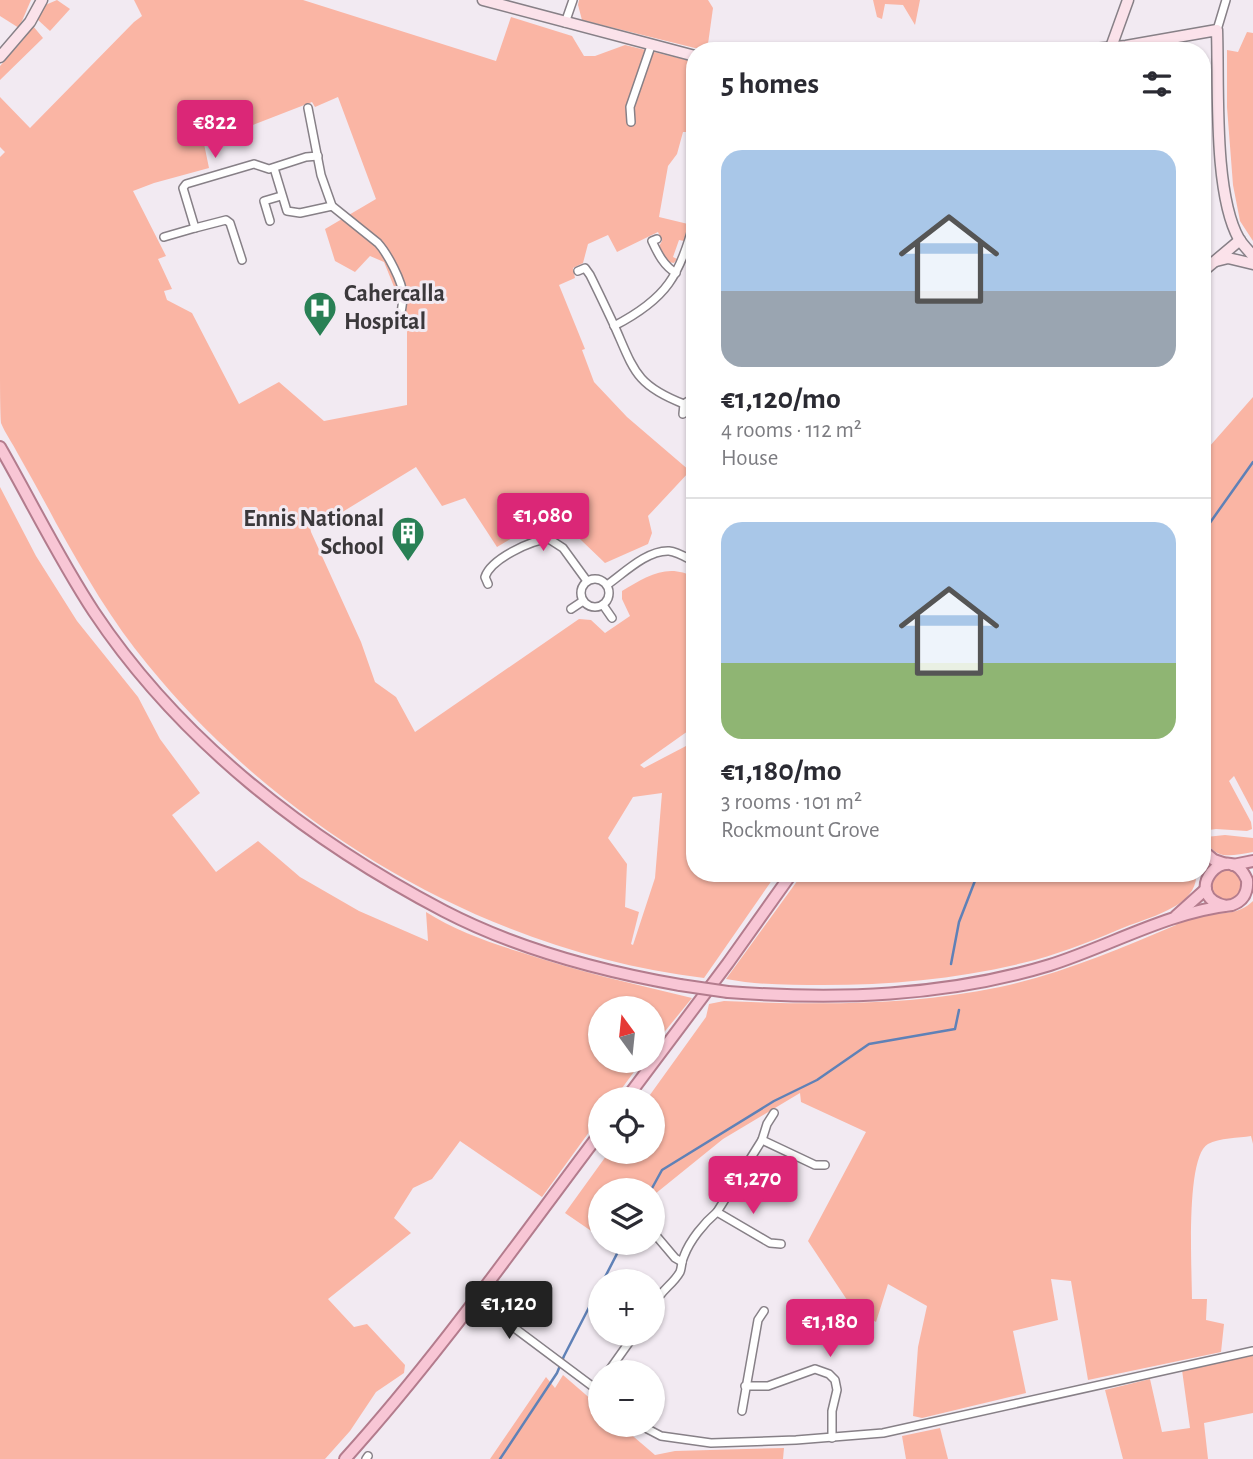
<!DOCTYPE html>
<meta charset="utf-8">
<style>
body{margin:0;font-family:"Alegreya Sans",sans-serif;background:#f2f2f3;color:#2b2b33;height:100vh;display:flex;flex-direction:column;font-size:26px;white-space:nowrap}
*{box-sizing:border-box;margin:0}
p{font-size:23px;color:#7c7c81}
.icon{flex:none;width:38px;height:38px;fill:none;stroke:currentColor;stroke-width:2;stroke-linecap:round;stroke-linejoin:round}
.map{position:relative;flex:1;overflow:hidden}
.details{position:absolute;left:686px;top:42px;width:525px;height:840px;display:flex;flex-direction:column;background:#fff;border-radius:28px;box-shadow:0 2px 5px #0004}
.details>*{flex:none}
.needle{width:46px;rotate:345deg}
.buttons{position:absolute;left:588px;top:996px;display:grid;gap:14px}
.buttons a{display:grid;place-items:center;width:77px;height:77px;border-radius:50%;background:#fff;box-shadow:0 2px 5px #0004;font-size:35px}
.price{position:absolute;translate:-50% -60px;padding:0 16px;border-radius:7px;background:#db2777;color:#fff;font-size:23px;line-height:46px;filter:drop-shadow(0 2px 4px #0008)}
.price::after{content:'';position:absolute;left:50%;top:42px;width:21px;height:16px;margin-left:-10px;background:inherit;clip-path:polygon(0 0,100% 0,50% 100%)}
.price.current{background:#222;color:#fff}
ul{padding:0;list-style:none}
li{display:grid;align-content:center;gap:14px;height:371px;padding:0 35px}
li+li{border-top:2px solid #e1e1e2}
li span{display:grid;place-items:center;height:217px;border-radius:21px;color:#555}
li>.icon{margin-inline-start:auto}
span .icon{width:126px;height:126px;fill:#fffc;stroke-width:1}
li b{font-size:30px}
h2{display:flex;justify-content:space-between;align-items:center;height:84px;padding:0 35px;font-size:30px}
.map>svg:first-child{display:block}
.green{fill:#fab5a4;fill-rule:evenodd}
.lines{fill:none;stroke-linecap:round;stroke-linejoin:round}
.stream{stroke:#5f81b7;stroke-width:2.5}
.street-casing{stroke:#878087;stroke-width:10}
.secondary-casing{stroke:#878087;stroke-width:13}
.primary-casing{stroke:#b37c8d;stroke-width:14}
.street{stroke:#fff;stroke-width:7}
.secondary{stroke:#fbe2ea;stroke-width:10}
.primary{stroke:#f8c6d5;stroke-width:10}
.primary-bridge-casing{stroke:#b37c8d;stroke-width:14;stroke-linecap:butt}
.primary-bridge{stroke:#f8c6d5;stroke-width:10}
.labels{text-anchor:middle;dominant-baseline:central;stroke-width:6;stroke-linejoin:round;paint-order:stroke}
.poi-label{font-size:24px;font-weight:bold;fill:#3b383b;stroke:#f2eaf2;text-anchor:start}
</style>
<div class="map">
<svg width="1253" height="1459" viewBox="0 0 1253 1459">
<rect width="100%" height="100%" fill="#f2eaf2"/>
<g class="green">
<path d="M0 0H31L19 28 0 16Z"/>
<path d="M57 0 70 9 50 31 37 19 43 6Z"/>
<path d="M134 0H303L496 61 511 17 572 36 584 56H595L625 45 695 62 691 100 695 101V132H683L677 154 668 166 659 217 688 224 684 241 679 240 673 257 677 259 674 263 668 262 658 248 662 241 658 232 617 252 608 235 588 244 583 263 573 268 575 278 559 285 585 349 582 350 594 382 627 417 690 471 648 516 652 533 648 544 605 563 557 517 524 531 497 547 465 498 442 506 416 467 326 522 319 514 308 517 311 532 361 642 375 682 396 697 415 732 579 619 591 620 605 633 630 616 622 599V591C646 577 668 562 695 578V721L688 731 640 765 644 768 686 746 695 734V873H777L704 978C491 953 283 831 148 665 112 622 84 573 56 523 44 500 31 477 18 454 13 444 5 433 1 423 0 409 0 372 0 356 0 290 0 223 0 157L5 152 0 147V97L30 128 134 22 142 16ZM338 97 376 199 325 229 335 261 355 272 370 256 384 262 407 319V405L324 421 279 382 239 404 192 313 167 300 164 291 172 289 158 259 166 256 133 191 154 183 209 168 202 134 213 125 234 118 240 130 312 102 315 107ZM662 793 655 878 633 945 631 944 639 912 625 907 627 864 608 838 633 797Z"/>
<path d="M579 0H708L713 8 707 51 582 20 578 5Z"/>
<path d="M873 0H920L915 25 903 5 885 4 882 19 877 17Z"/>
<path d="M33 26 43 38 0 80V66L23 40Z"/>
<path d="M1247 32 1253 33V241L1240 221 1233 185 1227 107V50L1238 52Z"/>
<path d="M1253 397V812L1234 776 1229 781 1251 822 1252 829 1247 831 1216 829 1202 831V451L1209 447Z"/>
<path d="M0 487 36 556 77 621 138 697 160 739 200 793 172 815 216 872 258 841 300 877 359 911 428 941 426 912C454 930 488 942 520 952 576 971 634 984 692 998L653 1046V1008H600V1060L642 1061 614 1099H600V1117L542 1197 460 1141 432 1179 413 1188 394 1218 411 1233 328 1299 354 1327 367 1324 405 1365 404 1373 376 1392 350 1431 325 1459H0Z"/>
<path d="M1225 835 1253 838V852C1230 856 1213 861 1206 837Z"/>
<circle cx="1227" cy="885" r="16"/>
<path d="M803 873H1196C1199 904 1154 916 1130 925 1099 938 1067 951 1035 960 965 978 895 985 823 985 791 985 758 985 726 979Z"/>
<path d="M1253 901V1144L1251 1136C1239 1138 1219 1138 1208 1144 1185 1157 1192 1271 1192 1299H1207L1206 1320 1224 1324 1221 1352 1088 1380 1071 1281 1051 1279 1058 1320 1013 1331 1026 1393 922 1418 913 1416 918 1347 927 1306 888 1284 876 1322 853 1309 808 1241 866 1132 801 1102 800 1093 723 1139 655 1194 653 1198V1190H600V1237L565 1213 609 1152H653V1099H647L706 1017 709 1004 724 1001C816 1005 910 1006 1000 987 1061 974 1119 949 1176 925L1178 921C1186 918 1193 916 1200 915 1221 912 1238 916 1253 901Z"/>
<path d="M1253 1355V1413L1204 1423 1208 1459H1123L1105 1390 1150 1379 1162 1432 1190 1428 1182 1370Z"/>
<path d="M563 1375 600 1407V1424L620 1425 655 1455 675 1451 784 1448 783 1459H490L546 1377 555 1388Z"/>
<path d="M940 1428 948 1459H906L902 1436Z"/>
</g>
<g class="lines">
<g class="stream">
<path d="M1202 534 1253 462"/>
<path d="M951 964 959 922 978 873"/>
<path d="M651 1190 662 1170 774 1101 817 1080 869 1044 955 1029 959 1010"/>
<path d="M603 1281 623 1242"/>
<path d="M500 1459 557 1373 564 1356 600 1286"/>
</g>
<defs>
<g id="street">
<path d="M565 23 573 0"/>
<path d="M1217 30 1226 0"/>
<path d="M308 108 321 175 332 206 378 243C387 253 403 282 403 296 403 305 400 316 399 325"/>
<path d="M631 122 630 107 651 46"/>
<path d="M274 168 287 211 300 213 332 206"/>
<path d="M270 221 264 201 281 196"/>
<path d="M195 228 226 220 230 223 242 260"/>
<path d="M164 237 195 228 183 188 186 184 254 164 269 169 306 157 318 156"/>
<path d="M657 239 652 241C658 254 664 266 676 273"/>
<path d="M578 271 585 268 590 275C598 291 606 308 614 325 634 370 635 385 684 404"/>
<path d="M614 326C668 298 679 276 695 219"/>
<path d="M683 414 684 404 690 400"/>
<circle cx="595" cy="593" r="14"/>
<path d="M488 584 485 577C491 559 531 540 549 539L563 548 587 581"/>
<path d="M607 585C624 573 647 550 669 551 678 552 687 558 695 562"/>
<path d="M603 605 612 618"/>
<path d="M571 609 583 601"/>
<path d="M762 1140 767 1124 774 1113"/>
<path d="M717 1212 770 1243 781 1244"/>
<path d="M653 1232 675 1258 682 1262"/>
<path d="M477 1300 600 1392"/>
<path d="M653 1307C660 1290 672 1286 680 1272 682 1267 681 1262 684 1256 690 1240 704 1223 717 1212L762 1140 815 1165H825"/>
<path d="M597 1316 600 1312"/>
<path d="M608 1372 635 1334"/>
<path d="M745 1386H768L815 1369 829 1374 835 1380 837 1390 832 1411V1438"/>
<path d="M742 1411 758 1320 764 1311"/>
<path d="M638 1424 661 1436 711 1443 796 1440 883 1433 1253 1351"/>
<path d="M366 1459 368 1456"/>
</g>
<g id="secondary">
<path d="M483 0 695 56"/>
<path d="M1110 50 1128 0"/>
<path d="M1073 51 1126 46 1217 30C1219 85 1213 193 1239 239 1243 245 1249 251 1253 256"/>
<path d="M0 57 30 22 42 0"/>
<path d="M1216 261 1228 258 1253 264"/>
<path d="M1202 272 1240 240"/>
</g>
<g id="primary">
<path d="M0 447C31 501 59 559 94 612 180 741 308 840 444 911 517 949 600 971 680 985"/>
<path d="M1202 850 1214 860 1226 864"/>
<path d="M1233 865 1253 861"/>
<path d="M1176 916 1206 889"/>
<path d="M728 992C836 1000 945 997 1050 965 1110 946 1168 912 1232 905 1243 901 1248 893 1247 880 1228 835 1178 896 1226 906"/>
<path d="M626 1099 728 963 792 873"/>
<path d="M345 1459C438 1356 517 1243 600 1133"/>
</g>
</defs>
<use href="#street" class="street-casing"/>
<use href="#secondary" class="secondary-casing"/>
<use href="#primary" class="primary-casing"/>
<use href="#street" class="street"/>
<use href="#secondary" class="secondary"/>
<use href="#primary" class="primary"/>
<defs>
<path id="primary-bridge" d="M680 985 728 992"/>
</defs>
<use href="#primary-bridge" class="primary-bridge-casing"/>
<use href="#primary-bridge" class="primary-bridge"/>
</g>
<defs>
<symbol id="hospital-pin" viewBox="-11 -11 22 30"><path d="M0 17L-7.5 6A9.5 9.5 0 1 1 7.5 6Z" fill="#298055" stroke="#f2eaf2"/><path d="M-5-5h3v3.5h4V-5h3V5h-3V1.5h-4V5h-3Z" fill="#fff"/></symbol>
<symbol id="building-pin" viewBox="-11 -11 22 30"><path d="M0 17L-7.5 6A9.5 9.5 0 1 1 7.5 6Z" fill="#298055" stroke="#f2eaf2"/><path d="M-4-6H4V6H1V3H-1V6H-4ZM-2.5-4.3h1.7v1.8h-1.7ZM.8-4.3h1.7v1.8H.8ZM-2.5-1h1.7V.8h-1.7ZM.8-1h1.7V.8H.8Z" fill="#fff"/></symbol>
</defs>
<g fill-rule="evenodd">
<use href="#hospital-pin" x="301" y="289" width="38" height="52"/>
<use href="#building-pin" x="389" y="514" width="38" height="52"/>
</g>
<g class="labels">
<g class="poi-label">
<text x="344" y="294">Cahercalla<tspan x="344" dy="28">Hospital</tspan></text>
<text x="384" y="519" text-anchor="end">Ennis National<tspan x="384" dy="28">School</tspan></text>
</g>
</g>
</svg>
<div class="buttons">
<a><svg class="needle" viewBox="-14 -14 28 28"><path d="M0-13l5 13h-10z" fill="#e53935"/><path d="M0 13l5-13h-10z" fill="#7c7c81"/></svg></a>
<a><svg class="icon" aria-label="locate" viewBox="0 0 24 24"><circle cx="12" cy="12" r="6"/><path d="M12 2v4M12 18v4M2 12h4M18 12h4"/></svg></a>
<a><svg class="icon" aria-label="layers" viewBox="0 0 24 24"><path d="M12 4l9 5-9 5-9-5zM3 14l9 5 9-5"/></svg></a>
<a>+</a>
<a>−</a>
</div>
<b class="price" style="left:215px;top:160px">€822</b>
<b class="price" style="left:543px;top:553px">€1,080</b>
<b class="price" style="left:753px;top:1216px">€1,270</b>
<b class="price current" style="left:509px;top:1341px">€1,120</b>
<b class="price" style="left:830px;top:1359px">€1,180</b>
<section class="details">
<h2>5 homes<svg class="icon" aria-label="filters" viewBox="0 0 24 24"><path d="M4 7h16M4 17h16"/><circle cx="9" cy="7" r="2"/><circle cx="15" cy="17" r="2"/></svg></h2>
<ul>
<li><span style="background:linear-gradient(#a9c7e8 65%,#9aa5b1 0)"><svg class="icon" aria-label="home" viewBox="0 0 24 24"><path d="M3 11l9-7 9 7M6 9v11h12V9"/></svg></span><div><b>€1,120/mo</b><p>4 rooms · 112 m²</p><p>House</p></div></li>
<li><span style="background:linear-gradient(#a9c7e8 65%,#8fb573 0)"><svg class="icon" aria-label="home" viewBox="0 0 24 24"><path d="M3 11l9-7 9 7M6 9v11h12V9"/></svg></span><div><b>€1,180/mo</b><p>3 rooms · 101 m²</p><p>Rockmount Grove</p></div></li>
</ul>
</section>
</div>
